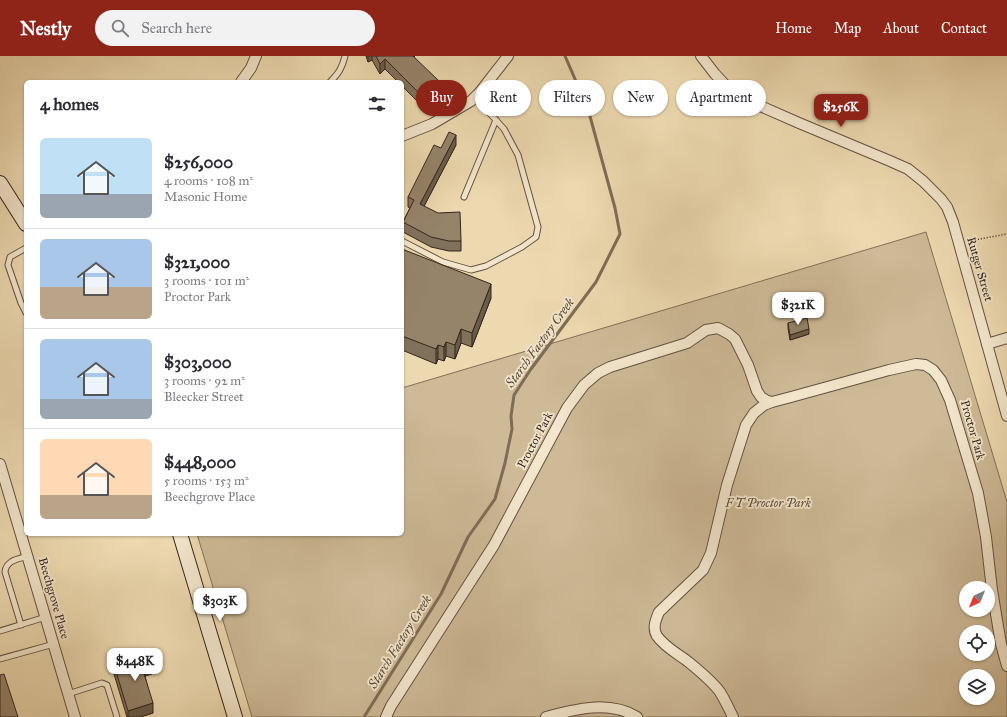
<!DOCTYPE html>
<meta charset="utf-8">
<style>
body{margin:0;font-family:"IM FELL Great Primer",serif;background:#f2f2f3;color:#2b2b33;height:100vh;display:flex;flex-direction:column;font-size:15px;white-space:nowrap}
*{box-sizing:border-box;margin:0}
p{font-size:13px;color:#7c7c81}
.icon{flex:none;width:22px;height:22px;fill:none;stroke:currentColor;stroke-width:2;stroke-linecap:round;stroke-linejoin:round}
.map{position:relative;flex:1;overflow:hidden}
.drawer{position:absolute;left:24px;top:24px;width:380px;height:456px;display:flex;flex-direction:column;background:#fff;border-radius:6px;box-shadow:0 1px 3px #0004}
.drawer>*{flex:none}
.banner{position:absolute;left:416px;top:24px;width:380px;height:36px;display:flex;gap:8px}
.needle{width:26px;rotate:223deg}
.tools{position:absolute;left:959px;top:525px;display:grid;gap:8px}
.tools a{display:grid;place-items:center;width:36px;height:36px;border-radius:50%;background:#fff;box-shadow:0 1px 3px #0004;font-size:20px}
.price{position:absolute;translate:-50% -34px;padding:0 9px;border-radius:8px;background:#fff;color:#222;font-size:13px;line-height:26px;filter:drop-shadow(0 1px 2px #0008)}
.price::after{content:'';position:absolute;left:50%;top:24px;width:12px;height:9px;margin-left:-6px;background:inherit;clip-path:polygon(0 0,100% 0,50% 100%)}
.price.active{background:#8f2418;color:#fff}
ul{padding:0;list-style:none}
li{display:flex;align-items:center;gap:12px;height:100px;padding:0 16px}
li+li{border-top:1px solid #e1e1e2}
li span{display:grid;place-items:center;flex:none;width:112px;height:80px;border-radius:6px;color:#555}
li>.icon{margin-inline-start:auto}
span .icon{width:48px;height:48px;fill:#fffc;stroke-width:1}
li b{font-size:17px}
h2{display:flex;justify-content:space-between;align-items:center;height:48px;padding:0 16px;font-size:17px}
.pill{padding:0 14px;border-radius:18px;background:#fff;box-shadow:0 1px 3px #0004;font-size:14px;line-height:36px}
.pill.active{background:#8f2418;color:#fff}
header{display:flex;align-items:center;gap:24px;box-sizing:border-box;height:56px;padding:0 20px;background:#8f2418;color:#fff}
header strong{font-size:19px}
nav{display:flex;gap:22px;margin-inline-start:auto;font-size:14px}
.search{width:280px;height:36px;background:#f2f2f3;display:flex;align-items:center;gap:10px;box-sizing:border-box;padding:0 14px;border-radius:22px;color:#7c7c81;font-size:15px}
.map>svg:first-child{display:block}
.green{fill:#ceba97;stroke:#82705a;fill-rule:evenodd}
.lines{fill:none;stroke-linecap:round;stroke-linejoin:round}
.stream{stroke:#7f6c58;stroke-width:3}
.lane-casing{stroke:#645242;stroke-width:7}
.street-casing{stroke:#645242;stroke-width:12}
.secondary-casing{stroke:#36251e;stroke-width:16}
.path{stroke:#36251e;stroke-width:1.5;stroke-dasharray:1 2;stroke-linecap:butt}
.lane{stroke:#f3e6cc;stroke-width:5}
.street{stroke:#f3e6cc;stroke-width:10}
.secondary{stroke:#f3e6cc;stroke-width:14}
.wall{fill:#80715b;stroke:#36251e}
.shaded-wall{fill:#685c4a;stroke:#36251e}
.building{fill:#95836a;stroke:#36251e}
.labels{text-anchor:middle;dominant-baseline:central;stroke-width:3.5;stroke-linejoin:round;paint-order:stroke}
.street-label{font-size:12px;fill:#36251e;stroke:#f3e6cc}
.park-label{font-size:12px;font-style:italic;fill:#5c4a3c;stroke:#f3e6cc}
.water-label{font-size:13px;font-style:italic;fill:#5a493b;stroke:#f3e6cc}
</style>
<header>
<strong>Nestly</strong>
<div class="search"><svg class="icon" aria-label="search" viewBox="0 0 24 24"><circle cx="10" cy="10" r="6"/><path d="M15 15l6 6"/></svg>Search here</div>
<nav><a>Home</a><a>Map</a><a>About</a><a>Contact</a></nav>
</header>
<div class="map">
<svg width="1007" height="661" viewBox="0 0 1007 661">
<rect width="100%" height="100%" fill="#edd9b0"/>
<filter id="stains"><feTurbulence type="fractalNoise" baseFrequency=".005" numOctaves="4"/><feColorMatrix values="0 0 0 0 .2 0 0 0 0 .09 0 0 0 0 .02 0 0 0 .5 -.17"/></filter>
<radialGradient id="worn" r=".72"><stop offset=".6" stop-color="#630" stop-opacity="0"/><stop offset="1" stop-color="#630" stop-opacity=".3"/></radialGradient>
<path class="green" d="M926 176 1007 446V661H252L197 478H402V332ZM966 532H988V554H966ZM966 576H988V598H966ZM966 620H988V642H966Z"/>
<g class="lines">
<path class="stream" d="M364 661 441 538 468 481 495 443 505 407 512 373 511 360 514 339 531 313 596 226 620 178 615 152 588 53 565 0"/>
<defs>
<g id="lane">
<path d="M330 26C339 17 342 12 345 0"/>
<path d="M464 141 496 64"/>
<path d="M402 185 443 206 471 214 486 210 522 191 536 181 538 171 518 99 504 73 475 41"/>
<path d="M26 192 10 201 8 209 21 247 26 257"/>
<path d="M21 569 5 516C6 504 19 503 28 500"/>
<path d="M0 575 46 561"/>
<path d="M0 603 54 588"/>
<path d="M68 638 102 627 107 629 117 661"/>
</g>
<g id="street">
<path d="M701 0 715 18 730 34 742 42 799 67 890 105 908 113 923 125 941 143 947 151 953 166 1007 360"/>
<path d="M241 26 251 12 256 0"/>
<path d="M402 80 432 68 471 45 480 36 508 0"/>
<path d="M987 288 1007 282"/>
<path d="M0 408 75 661"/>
<path d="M386 661 391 650 494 489 567 352 584 329 598 317 610 311 687 287 706 274 718 272 729 278 735 283 748 309 757 335 761 341 767 345 772 346 791 341 889 314 916 308 925 309 933 314 941 324 950 344 978 437 986 481 992 534 1001 588 1007 610"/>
<path d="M546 661C575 653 609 644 637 661"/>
<path d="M733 661C729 653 725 644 720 636 711 624 697 613 686 604 676 597 664 590 657 580 652 572 656 563 659 556L703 514 711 497 727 429 746 369 754 357 764 349 772 346"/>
</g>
<g id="secondary">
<path d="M0 127 26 168"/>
<path d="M180 478 209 575 235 661"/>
</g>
</defs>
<use href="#lane" class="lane-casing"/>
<use href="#street" class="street-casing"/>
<use href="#secondary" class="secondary-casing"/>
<path class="path" d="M969 185 1007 178"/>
<use href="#lane" class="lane"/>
<use href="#street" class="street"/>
<use href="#secondary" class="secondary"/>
</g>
<g class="wall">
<path d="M366 0H415L414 1 438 33 422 50 402 30V26H398L385 13 380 18 372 4 368 6Z"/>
<path d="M456 89 424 150 461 185V195H449L431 191 403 176V166L410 152 408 151V141L441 92Z"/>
<path d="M402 193 491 242 472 291 461 287 455 303 446 300 444 305 438 303 436 308 402 294Z"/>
<path d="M788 267 809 278 790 284 788 272Z"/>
<path d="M114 609 154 617 145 620 153 657 140 661H127L114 618Z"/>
</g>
<g class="shaded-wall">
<path d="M368 0H372V4L368 6Z"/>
<path d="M385 3V13L380 18V8Z"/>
<path d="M438 24V33L422 50V40Z"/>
<path d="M456 79V89L420 158V148Z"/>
<path d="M491 228V242L472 291V277Z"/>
<path d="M461 273V287L455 303V289Z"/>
<path d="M809 273V278L790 284V279Z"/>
<path d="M446 286V300L444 305V291Z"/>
<path d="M438 289V303L436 308V293Z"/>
<path d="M154 608V617L142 621V611Z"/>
<path d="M153 647V657L140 661H128V655Z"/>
</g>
<g class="building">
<path d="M376 0H413L438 24 422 40 385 3 380 8Z"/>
<path d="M449 76 456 79 420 148 438 157 460 156 461 185H449L431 181 403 166 414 144 408 141 434 89 441 92Z"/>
<path d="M402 193 491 228 472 277 461 273 455 289 446 286 444 291 438 289 436 293 402 280Z"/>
<path d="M807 262 809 273 790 279 788 267Z"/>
<path d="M151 598 154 608 142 611 153 647 128 655 114 609Z"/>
<path d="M4 618 18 661H0V619Z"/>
</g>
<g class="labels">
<g class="street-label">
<text transform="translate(980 213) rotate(74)">Rutger Street</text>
<text transform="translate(973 374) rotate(74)">Proctor Park</text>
<text transform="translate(535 384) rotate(-62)">Proctor Park</text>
<text transform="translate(54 542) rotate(74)">Beechgrove Place</text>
</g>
<g class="park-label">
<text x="768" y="447">F T Proctor Park</text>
</g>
<g class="water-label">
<text transform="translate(540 287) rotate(-54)">Starch Factory Creek</text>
<text transform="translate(400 586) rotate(-58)">Starch Factory Creek</text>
</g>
</g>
<rect width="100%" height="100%" filter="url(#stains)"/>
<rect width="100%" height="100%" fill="url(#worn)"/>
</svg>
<div class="tools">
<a><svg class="needle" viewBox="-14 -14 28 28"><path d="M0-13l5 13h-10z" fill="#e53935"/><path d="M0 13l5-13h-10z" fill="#7c7c81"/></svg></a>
<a><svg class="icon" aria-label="locate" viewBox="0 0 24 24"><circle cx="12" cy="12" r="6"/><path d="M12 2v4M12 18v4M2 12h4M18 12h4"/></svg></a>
<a><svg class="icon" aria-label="layers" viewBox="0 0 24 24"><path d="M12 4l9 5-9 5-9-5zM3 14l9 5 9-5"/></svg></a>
</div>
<b class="price active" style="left:841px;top:72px">$256K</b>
<b class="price" style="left:798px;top:270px">$321K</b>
<b class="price" style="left:220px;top:566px">$303K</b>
<b class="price" style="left:135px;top:626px">$448K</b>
<div class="banner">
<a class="pill active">Buy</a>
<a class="pill">Rent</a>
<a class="pill">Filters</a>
<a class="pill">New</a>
<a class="pill">Apartment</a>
</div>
<section class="drawer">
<h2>4 homes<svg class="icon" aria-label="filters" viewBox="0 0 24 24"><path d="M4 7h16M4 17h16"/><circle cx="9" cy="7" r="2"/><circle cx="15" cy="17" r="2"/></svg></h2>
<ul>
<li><span style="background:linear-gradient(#bfe0f5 70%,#9aa5b1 0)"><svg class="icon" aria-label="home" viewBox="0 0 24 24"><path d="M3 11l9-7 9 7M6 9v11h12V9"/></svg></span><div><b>$256,000</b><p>4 rooms · 108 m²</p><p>Masonic Home</p></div></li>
<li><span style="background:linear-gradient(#a9c7e8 60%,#b9a48a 0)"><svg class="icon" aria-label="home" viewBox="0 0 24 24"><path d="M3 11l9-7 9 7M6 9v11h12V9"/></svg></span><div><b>$321,000</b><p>3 rooms · 101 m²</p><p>Proctor Park</p></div></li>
<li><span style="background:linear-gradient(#a9c7e8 75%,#9aa5b1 0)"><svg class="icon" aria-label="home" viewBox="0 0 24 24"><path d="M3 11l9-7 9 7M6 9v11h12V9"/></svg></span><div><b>$303,000</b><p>3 rooms · 92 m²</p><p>Bleecker Street</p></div></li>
<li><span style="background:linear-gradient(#ffd9b3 70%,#b9a48a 0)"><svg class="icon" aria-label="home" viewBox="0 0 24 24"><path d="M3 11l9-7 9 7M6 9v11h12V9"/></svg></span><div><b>$448,000</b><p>5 rooms · 153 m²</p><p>Beechgrove Place</p></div></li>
</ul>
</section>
</div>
